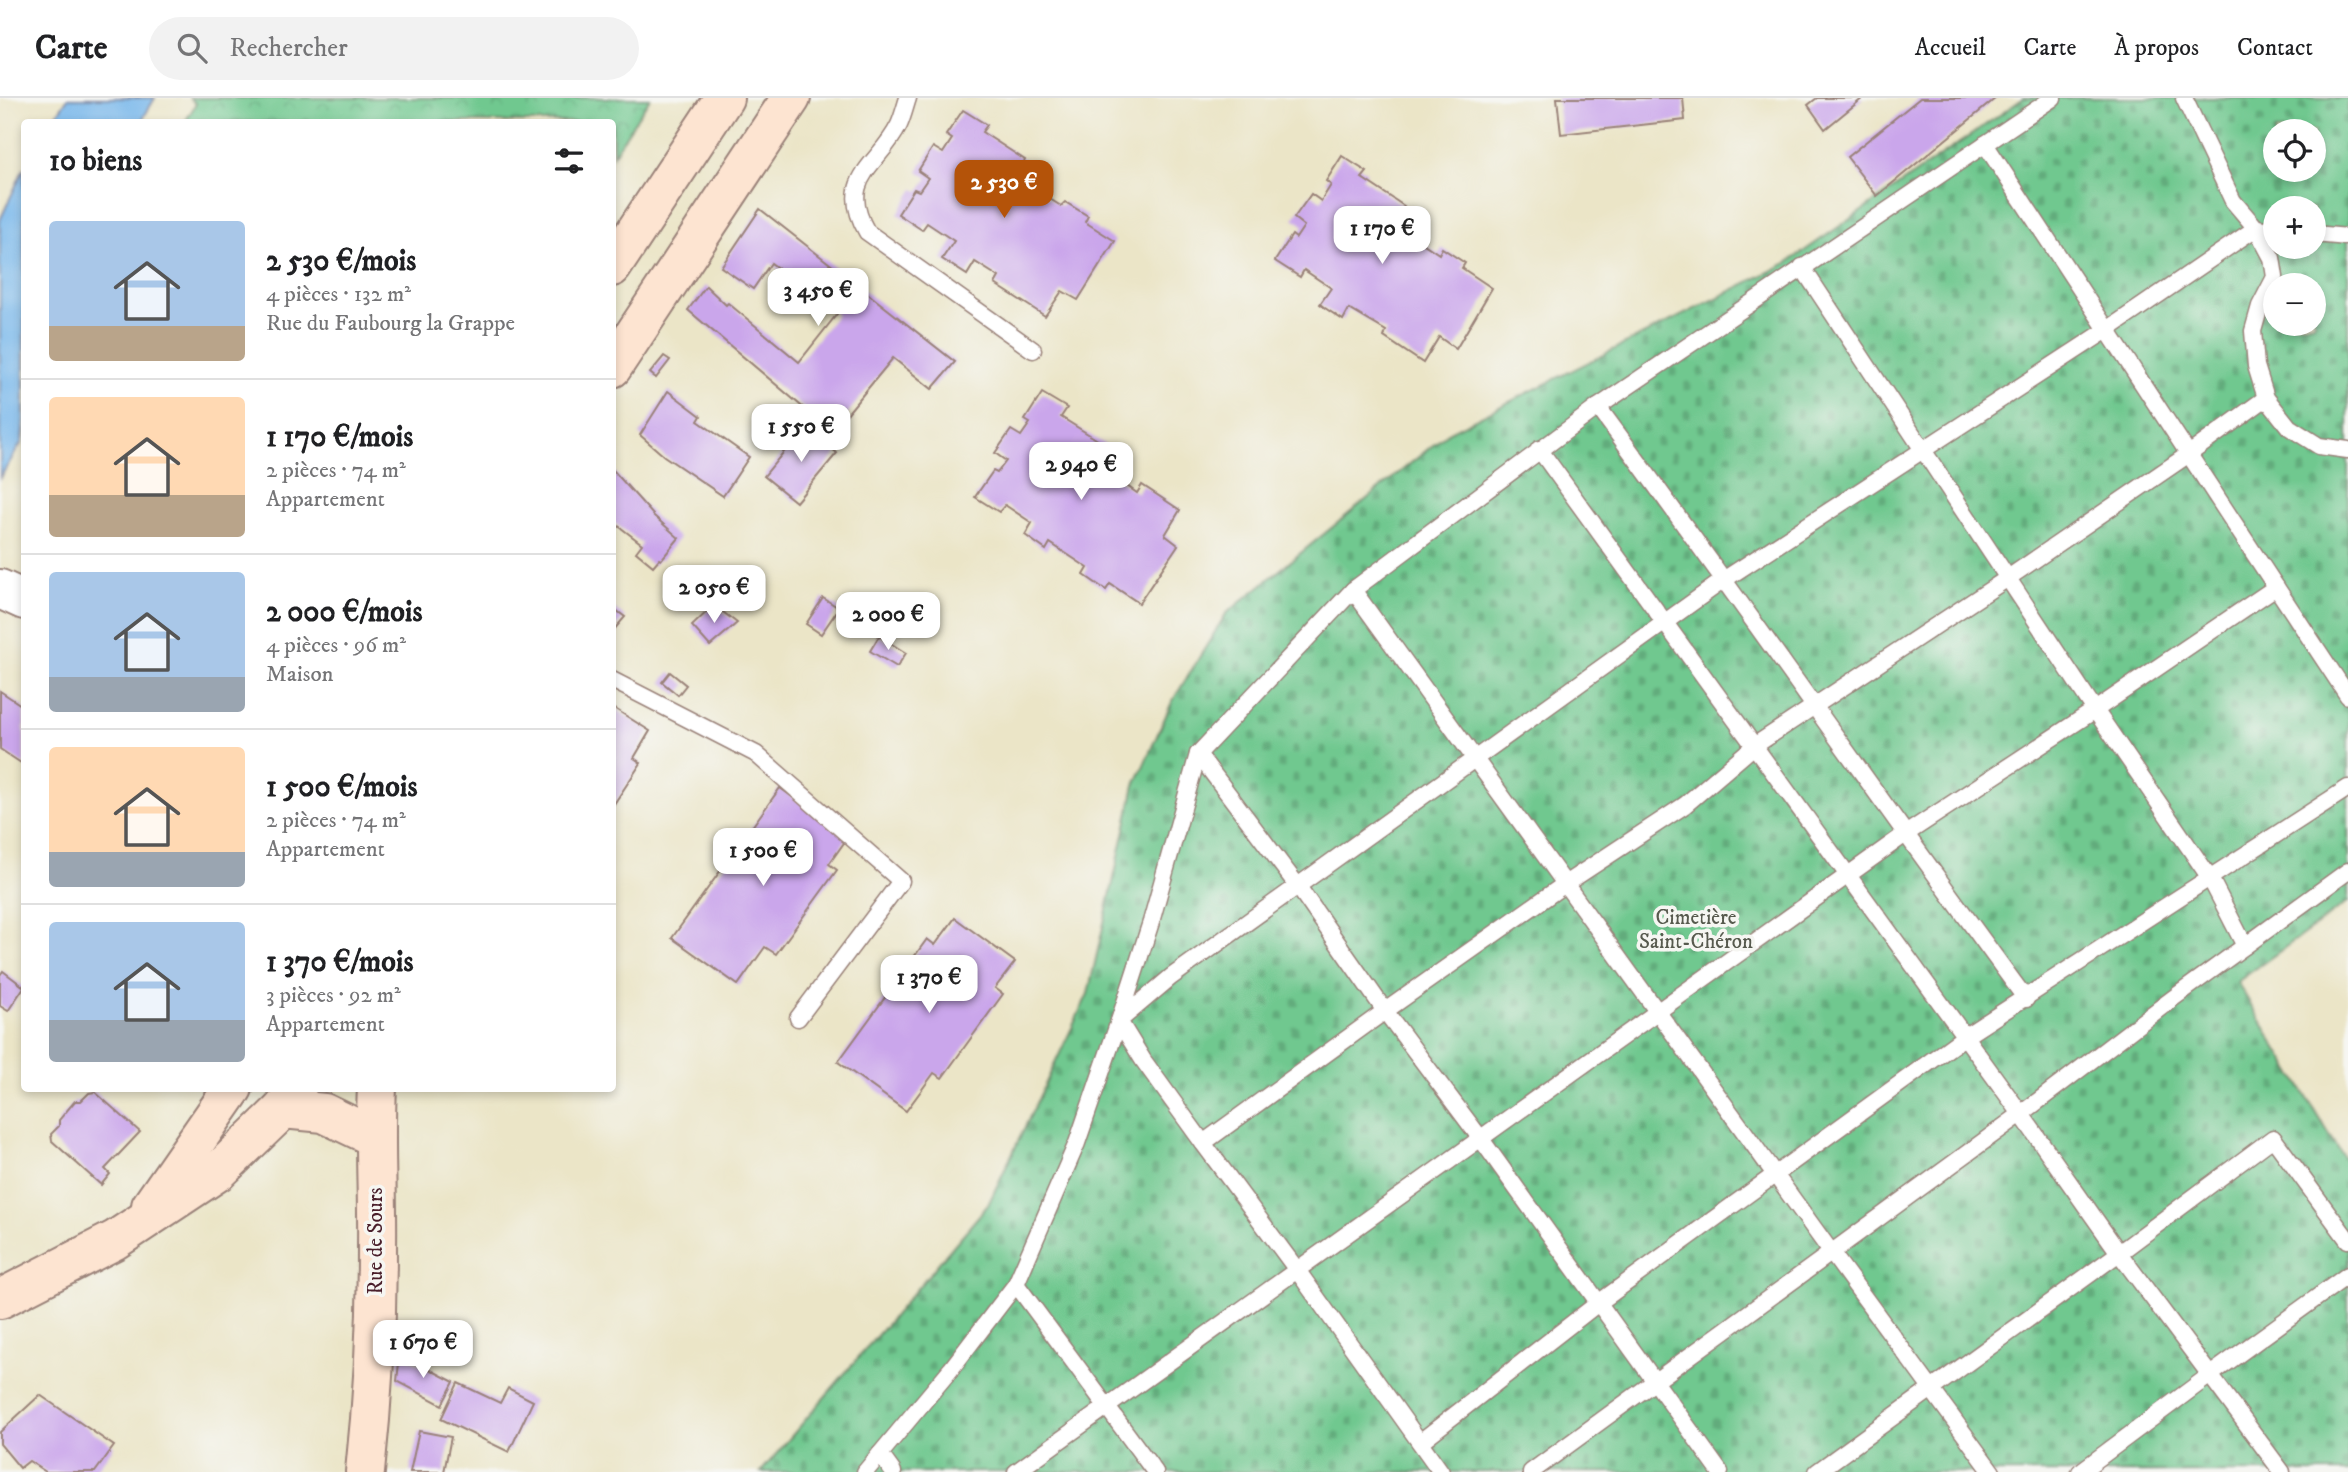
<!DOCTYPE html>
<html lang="fr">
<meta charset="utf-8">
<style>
body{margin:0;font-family:"IM FELL DW Pica",serif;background:#f2f2f2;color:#202124;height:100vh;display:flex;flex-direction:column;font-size:26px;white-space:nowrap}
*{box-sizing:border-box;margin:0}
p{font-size:23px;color:#757577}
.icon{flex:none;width:38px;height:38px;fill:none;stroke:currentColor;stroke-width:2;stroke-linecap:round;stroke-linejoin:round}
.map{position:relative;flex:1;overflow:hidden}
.details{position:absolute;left:21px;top:21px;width:595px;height:973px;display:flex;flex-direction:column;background:#fff;border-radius:7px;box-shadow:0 4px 10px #0003}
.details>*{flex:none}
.controls{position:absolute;left:2263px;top:21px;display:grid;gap:14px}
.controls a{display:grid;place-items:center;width:63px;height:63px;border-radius:50%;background:#fff;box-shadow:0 4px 10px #0003;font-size:35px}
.price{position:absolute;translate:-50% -60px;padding:0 16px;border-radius:14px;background:#fff;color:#222;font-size:23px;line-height:46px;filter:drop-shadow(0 2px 4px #0008)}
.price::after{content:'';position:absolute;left:50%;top:42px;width:21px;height:16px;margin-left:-10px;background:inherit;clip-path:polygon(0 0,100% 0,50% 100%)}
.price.selected{background:#b45309;color:#fff}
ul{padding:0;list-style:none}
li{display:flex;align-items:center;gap:21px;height:175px;padding:0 28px}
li+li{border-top:2px solid #e0e0e0}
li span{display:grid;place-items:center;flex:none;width:196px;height:140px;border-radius:7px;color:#555}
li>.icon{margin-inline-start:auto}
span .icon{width:84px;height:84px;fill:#fffc;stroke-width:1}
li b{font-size:30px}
h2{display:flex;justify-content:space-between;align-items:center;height:84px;padding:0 28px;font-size:30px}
header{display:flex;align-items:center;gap:42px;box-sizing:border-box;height:98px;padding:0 35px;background:#fff;border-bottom:2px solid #e0e0e0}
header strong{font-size:33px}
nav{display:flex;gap:38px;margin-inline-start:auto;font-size:24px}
.search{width:490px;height:63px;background:#f2f2f2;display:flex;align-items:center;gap:18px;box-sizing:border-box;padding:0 24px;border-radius:38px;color:#757577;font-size:26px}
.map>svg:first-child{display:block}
.cemetery{fill:url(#cemetery-stones);stroke:#5c745d;stroke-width:2;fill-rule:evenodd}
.park{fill:url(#park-crowns);stroke:#5c745d;stroke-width:2}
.water{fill:#78b7eb;stroke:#616b8b;stroke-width:2}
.building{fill:#caa6eb}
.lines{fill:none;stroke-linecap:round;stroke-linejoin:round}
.service-casing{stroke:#9a8279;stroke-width:19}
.tertiary-casing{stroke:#9a8279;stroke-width:42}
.secondary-casing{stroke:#9a8279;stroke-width:42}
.service{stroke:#fff;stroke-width:16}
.tertiary{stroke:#fff;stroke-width:38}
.secondary{stroke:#fde4d1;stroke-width:38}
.labels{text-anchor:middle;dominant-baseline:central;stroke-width:7;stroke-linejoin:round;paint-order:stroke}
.park-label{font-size:21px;fill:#575a4e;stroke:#f6f6f2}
.street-label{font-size:21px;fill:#4a1f2b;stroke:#f6f6f2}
</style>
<header>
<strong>Carte</strong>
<div class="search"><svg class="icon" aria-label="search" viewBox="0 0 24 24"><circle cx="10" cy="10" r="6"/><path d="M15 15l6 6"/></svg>Rechercher</div>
<nav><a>Accueil</a><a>Carte</a><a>À propos</a><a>Contact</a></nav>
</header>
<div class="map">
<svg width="2348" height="1374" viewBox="0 0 2348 1374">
<defs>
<pattern id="cemetery-stones" width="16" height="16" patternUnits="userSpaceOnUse" patternTransform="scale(1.75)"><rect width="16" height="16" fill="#6fc88f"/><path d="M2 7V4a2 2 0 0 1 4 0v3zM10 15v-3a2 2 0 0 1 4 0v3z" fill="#62ab7c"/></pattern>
<pattern id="park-crowns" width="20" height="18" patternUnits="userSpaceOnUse" patternTransform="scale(1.75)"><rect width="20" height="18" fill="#6fc88f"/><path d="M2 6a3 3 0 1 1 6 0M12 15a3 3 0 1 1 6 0" fill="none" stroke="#62ab7c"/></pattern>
</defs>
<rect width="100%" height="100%" fill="#f6f6f2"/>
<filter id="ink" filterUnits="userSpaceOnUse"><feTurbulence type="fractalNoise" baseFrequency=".0143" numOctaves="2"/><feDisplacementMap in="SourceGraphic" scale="14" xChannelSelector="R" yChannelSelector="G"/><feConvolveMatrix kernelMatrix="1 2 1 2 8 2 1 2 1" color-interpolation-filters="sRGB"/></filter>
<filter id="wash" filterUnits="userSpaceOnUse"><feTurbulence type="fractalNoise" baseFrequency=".00686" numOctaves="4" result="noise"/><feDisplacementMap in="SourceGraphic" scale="28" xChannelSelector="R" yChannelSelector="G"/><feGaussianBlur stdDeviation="1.57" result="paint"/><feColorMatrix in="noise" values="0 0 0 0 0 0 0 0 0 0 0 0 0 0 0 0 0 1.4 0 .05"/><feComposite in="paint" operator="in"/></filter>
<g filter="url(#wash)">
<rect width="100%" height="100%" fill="#ebe5c7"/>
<path class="cemetery" d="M2024 0H2348V804L2237 884 2348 1067V1374H761L988 1107 1088 896 1135 687 1172 604 1226 516 1449 334 1787 165ZM2275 33H2314V72H2275ZM2275 110H2314V149H2275ZM2275 187H2314V226H2275Z"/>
<path class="park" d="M190 0H650L613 57 612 24H185L196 6Z"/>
<g class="water">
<path d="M68 0H155L141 24H52Z"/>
<path d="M24 70V322L22 344 0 380V122Z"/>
</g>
<g id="blocks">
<g class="building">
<path d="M1557 0H1683L1685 22 1561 36Z"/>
<path d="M1817 0H1863L1825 31 1808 7Z"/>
<path d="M1920 0H1996L1877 98 1847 59Z"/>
<path d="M963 12 987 27 982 34 1025 62 1015 79 1061 108 1065 104 1088 118 1085 124 1115 143 1078 202 1062 193 1045 218 995 186 999 179 975 164 967 177 942 161 954 143 927 125 922 132 898 116 914 91 919 93 928 80 918 73 933 49 943 55 952 41 946 37Z"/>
<path d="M1342 58 1367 74 1362 80 1404 108 1394 126 1439 156 1442 150 1465 165 1462 170 1492 190 1456 251 1439 239 1423 265 1384 239 1386 233 1349 211 1343 222 1325 210 1320 206 1331 190 1304 172 1300 179 1275 163 1292 137 1296 140 1304 128 1294 120 1311 96 1321 103 1331 87 1326 83Z"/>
<path d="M760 111 955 264 932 291 893 260 832 334 688 212 706 188 726 207 728 205 799 264 837 216 771 165 753 191 721 169Z"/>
<path d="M664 258 670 262 656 280 650 275Z"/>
<path d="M668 293 701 318 698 323 749 359 723 398 664 358 640 337Z"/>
<path d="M1042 295 1067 310 1061 319 1112 351 1100 369 1137 395 1142 387 1180 412 1165 437 1178 447 1139 505 1110 486 1106 492 1084 477 1088 470 1050 445 1046 452 1025 437 1032 425 1005 407 999 414 975 399 993 373 997 375 1006 363 995 355 1011 332 1021 338 1030 325 1025 322Z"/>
<path d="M805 328 837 355 796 404 764 378Z"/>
<path d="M612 371 654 418 679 440 661 462 659 461 653 468 636 454 642 446 612 423Z"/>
<path d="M823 500 839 510 821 536 806 526Z"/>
<path d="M714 507 737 525 710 548 692 528Z"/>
<path d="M612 509 625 519 612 534Z"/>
<path d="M879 538 906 555 897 569 870 553Z"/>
<path d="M670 574 686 587 678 597 662 584Z"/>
<path d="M0 593 24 609V667L0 651Z"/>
<path d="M612 609 650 633 634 660 641 665 612 709Z"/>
<path d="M780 690 848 739 829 766 837 772 776 856 765 849 738 887 672 840Z"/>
<path d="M955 820 1015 864 995 890 1003 896 942 980 934 975 906 1013 838 964 897 883 905 889 914 876 906 870 927 841 935 847Z"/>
<path d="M3 873 24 889 8 913 0 908V877Z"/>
<path d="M95 994 140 1034 105 1071 110 1076 101 1087 52 1043 51 1036 59 1028V1022L75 1003H81L89 995Z"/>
<path d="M400 1256 454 1284 442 1307 397 1283Z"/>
<path d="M458 1285 500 1305 508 1290 533 1303 509 1354 441 1321Z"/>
<path d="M40 1297 114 1348 95 1374H46L29 1363 20 1370 0 1346V1334Z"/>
<path d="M419 1333 451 1339 444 1374H410Z"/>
</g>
</g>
</g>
<g filter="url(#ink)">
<use href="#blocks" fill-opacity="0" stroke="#9a8279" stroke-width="2"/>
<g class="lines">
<defs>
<g id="service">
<path d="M908 0C905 9 903 18 899 27 879 68 836 80 867 134L1033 252"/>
<path d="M2184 0 2233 103 2256 130 2272 160 2275 179 2260 208 2253 233 2256 268 2266 300 2289 329 2319 348 2348 352"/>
<path d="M1985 46 2276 489"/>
<path d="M2314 136 2348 139"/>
<path d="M1802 169 2095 612 2210 780 2245 848"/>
<path d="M2266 300 2189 356 2008 480 1754 648 1685 707 1565 786 1385 913 1203 1045 1297 1172 1904 737 2095 612 2276 489 2348 598"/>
<path d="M1598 309C1743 505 1881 705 2026 901"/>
<path d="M1539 351 2021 1016 2119 1155 2210 1277 2080 1374"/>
<path d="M1353 492 1831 1154 1992 1374"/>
<path d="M612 582 756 656 901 783 798 920"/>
<path d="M1198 656 1297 787 1385 913 1481 1041 1720 1374"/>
<path d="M1203 1045 1143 962 1119 923 1171 879 1725 481 2107 232 2256 130 2275 132"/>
<path d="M1016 1186 1155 1374"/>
<path d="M1420 1344 1597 1206 1964 939 2348 690"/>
<path d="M880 1356 893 1374"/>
<path d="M865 1374 951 1271 1016 1186 1077 1045 1119 923 1151 824 1198 656 1353 492 1598 309 2053 0"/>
<path d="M1016 1374 1297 1172 1441 1374"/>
<path d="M1531 1374 2021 1016 2172 901 2348 773"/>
<path d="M1817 1374 2119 1155 2273 1040 2348 1142"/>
<path d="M2282 1374 2210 1277 2348 1177"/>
</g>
<path id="tertiary" d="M0 491 24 502"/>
<g id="secondary">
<path d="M612 169 724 0"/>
<path d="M612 270 791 0"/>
<path d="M283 1011 324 1015 374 1039"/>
<path d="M151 1108 233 990"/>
<path d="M0 1201 115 1142 219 1073 283 1011 297 990"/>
<path d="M365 1374C373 1300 377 1225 377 1150 378 1097 374 1044 377 990"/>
</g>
</defs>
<use href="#service" class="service-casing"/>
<use href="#tertiary" class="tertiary-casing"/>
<use href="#secondary" class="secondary-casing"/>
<use href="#service" class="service"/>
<use href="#tertiary" class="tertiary"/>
<use href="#secondary" class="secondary"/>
</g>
</g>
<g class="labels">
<g class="park-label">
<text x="1696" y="820">Cimetière<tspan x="1696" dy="24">Saint-Chéron</tspan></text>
</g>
<g class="street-label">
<text transform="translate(376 1143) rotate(-90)">Rue de Sours</text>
</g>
</g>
</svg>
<div class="controls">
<a><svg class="icon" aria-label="locate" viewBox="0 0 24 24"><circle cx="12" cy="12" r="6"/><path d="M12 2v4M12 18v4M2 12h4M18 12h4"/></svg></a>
<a>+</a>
<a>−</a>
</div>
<b class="price selected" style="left:1004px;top:122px">2 530 €</b>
<b class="price" style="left:1382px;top:168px">1 170 €</b>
<b class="price" style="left:818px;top:230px">3 450 €</b>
<b class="price" style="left:801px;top:366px">1 550 €</b>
<b class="price" style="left:1081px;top:404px">2 940 €</b>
<b class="price" style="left:714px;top:527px">2 050 €</b>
<b class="price" style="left:888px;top:554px">2 000 €</b>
<b class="price" style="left:763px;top:790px">1 500 €</b>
<b class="price" style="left:929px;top:917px">1 370 €</b>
<b class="price" style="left:423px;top:1282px">1 670 €</b>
<section class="details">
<h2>10 biens<svg class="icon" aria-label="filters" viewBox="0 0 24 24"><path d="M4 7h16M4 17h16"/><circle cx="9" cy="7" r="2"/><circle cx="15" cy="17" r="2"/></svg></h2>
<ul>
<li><span style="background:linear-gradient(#a9c7e8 75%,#b9a48a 0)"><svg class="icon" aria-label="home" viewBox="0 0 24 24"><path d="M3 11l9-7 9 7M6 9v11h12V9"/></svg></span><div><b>2 530 €/mois</b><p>4 pièces · 132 m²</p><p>Rue du Faubourg la Grappe</p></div></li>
<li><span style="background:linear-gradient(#ffd9b3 70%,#b9a48a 0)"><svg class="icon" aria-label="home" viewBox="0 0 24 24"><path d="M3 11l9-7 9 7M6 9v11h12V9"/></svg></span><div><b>1 170 €/mois</b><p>2 pièces · 74 m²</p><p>Appartement</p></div></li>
<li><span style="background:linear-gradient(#a9c7e8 75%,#9aa5b1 0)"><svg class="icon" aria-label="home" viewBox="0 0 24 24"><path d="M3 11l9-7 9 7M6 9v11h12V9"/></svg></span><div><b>2 000 €/mois</b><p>4 pièces · 96 m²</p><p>Maison</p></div></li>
<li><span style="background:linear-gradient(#ffd9b3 75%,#9aa5b1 0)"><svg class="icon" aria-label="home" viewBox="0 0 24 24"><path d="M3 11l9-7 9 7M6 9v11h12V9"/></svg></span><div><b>1 500 €/mois</b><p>2 pièces · 74 m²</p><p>Appartement</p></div></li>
<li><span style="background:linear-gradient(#a9c7e8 70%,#9aa5b1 0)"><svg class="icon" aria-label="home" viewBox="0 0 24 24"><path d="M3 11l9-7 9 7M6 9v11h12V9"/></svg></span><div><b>1 370 €/mois</b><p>3 pièces · 92 m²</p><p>Appartement</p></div></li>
</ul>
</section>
</div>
